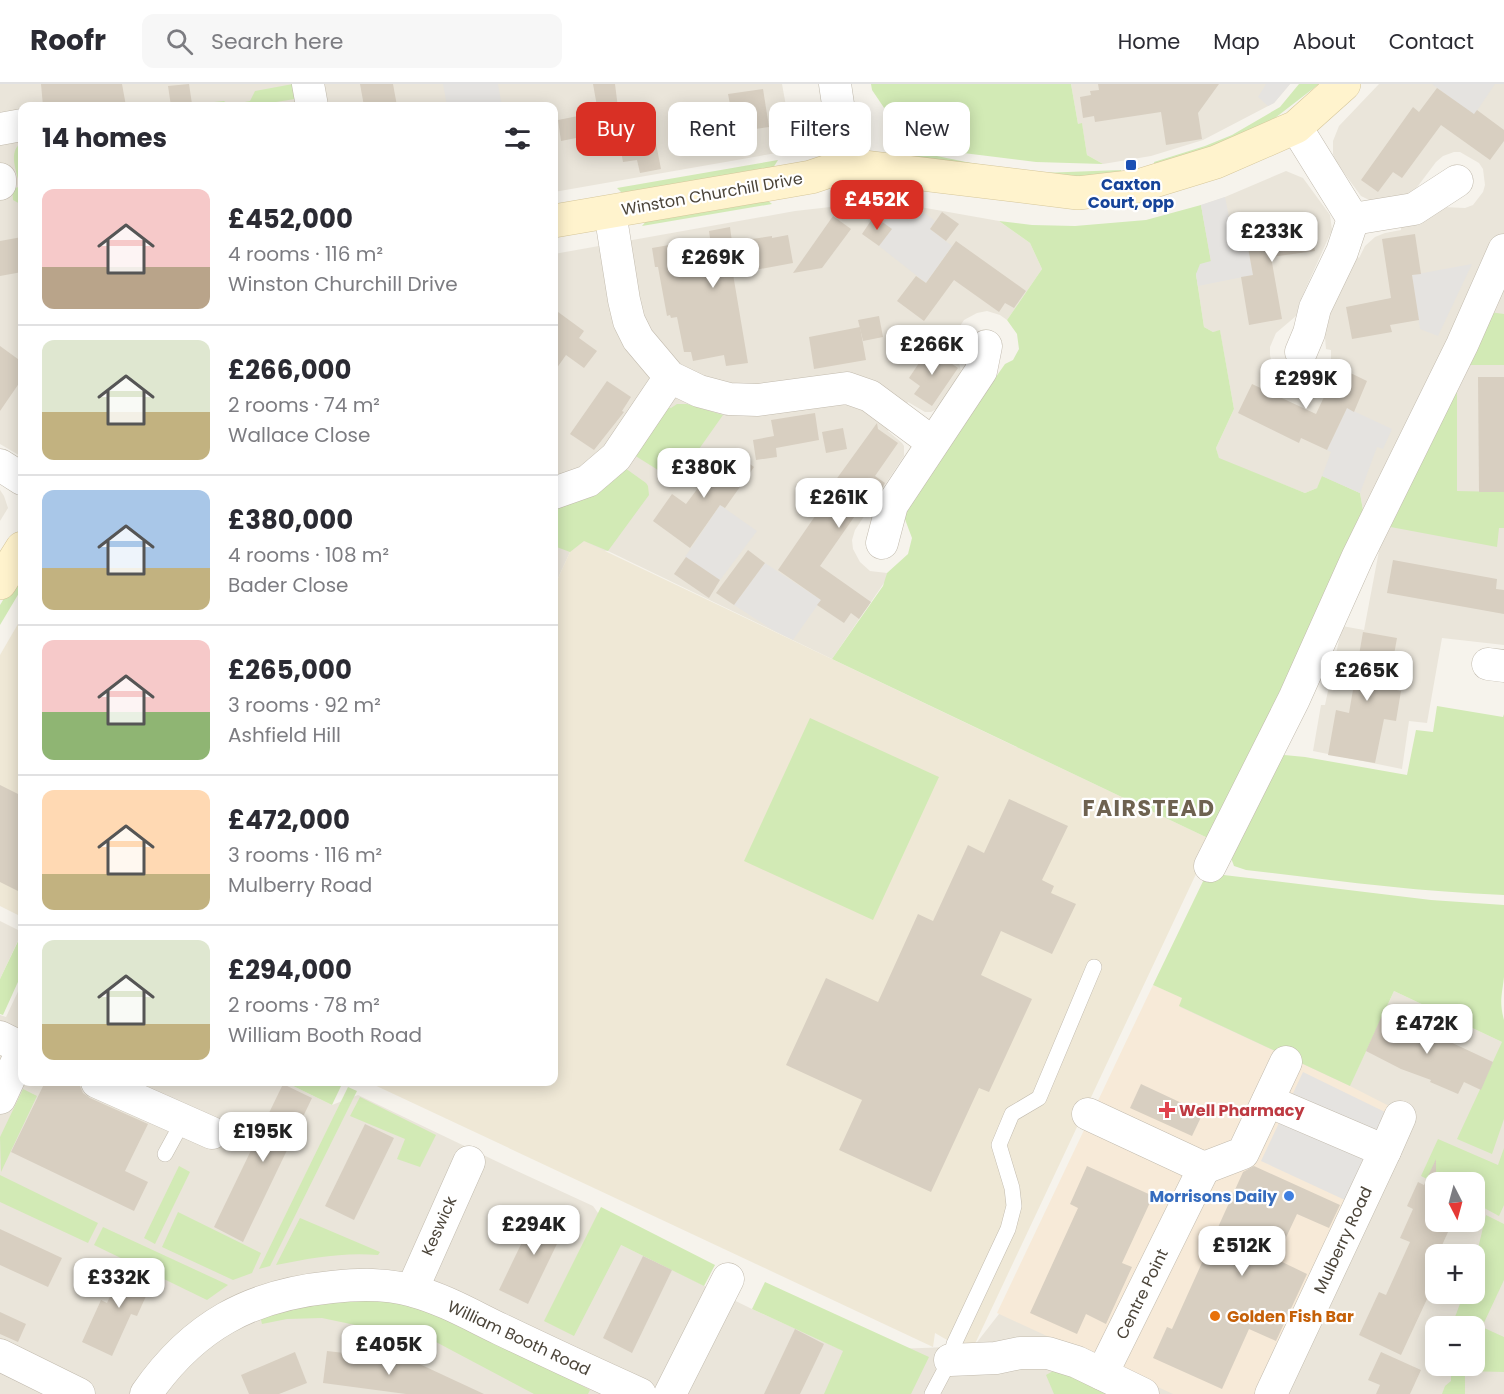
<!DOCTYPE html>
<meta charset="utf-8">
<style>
body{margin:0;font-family:Poppins,sans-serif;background:#f7f7f7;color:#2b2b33;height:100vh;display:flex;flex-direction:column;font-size:22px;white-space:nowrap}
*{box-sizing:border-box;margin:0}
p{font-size:20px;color:#7c7c81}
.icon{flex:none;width:33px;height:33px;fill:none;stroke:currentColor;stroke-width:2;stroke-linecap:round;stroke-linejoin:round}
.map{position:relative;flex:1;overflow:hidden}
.side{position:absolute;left:18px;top:18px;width:540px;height:984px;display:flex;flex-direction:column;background:#fff;border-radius:12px;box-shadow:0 3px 15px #0003}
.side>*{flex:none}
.hud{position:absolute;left:576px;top:18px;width:570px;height:54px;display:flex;gap:12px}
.needle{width:39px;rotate:174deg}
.tools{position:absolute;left:1425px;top:1088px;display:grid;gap:12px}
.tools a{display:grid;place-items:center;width:60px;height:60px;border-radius:12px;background:#fff;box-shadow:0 3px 15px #0003;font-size:30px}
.price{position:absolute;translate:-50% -51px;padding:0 14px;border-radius:12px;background:#fff;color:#222;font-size:20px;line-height:39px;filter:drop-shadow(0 2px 3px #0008)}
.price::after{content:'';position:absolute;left:50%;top:36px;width:18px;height:14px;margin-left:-9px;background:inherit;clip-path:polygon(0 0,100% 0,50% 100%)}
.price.selected{background:#d93025;color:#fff}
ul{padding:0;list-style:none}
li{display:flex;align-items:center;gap:18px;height:150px;padding:0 24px}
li+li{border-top:2px solid #e1e1e2}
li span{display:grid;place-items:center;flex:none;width:168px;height:120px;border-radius:12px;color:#555}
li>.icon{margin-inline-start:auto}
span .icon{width:72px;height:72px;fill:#fffc;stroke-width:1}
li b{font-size:26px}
h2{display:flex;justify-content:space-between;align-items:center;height:72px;padding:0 24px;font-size:26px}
.chip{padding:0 21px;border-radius:12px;background:#fff;box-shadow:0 3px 15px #0003;font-size:21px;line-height:54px}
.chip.selected{background:#d93025;color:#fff}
header{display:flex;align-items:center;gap:36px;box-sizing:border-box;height:84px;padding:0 30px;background:#fff;border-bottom:2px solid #e1e1e2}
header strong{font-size:28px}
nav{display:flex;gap:33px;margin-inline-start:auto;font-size:21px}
.search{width:420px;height:54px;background:#f7f7f7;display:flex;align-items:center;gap:15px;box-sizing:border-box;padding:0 21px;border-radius:12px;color:#7c7c81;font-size:22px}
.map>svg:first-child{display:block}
.residential{fill:#eae5da;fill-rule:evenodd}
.commercial{fill:#f7ead8}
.education{fill:#efe8d6}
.green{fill:#d2eab5}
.parking{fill:#e5e3e0}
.building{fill:#d8cfc1}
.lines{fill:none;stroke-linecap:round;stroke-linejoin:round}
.lane-casing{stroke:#c2bbae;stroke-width:16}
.street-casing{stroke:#c2bbae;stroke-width:33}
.secondary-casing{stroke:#d6c79b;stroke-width:34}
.lane{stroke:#fff;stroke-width:15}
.street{stroke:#fff;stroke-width:32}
.secondary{stroke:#fff3cd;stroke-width:33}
.transit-dot{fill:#1a4fb4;stroke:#fff;stroke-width:2}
.health-dot{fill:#e0444e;stroke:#fff;stroke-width:2}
.shop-dot{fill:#3f7fe0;stroke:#fff;stroke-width:2}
.food-dot{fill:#e8710a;stroke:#fff;stroke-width:2}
.labels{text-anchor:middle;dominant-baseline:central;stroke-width:4.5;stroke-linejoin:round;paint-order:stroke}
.transit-label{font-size:16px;font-weight:bold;fill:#164399;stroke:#fff}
.street-label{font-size:16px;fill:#4b4439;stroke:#fff}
.health-label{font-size:16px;font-weight:bold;fill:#be3a42;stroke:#fff;text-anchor:start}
.shop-label{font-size:16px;font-weight:bold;fill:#366cbe;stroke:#fff;text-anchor:end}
.food-label{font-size:16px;font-weight:bold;fill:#c56008;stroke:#fff;text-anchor:start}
.district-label{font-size:22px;font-weight:bold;letter-spacing:1.5px;fill:#6e6250;stroke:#fff}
</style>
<header>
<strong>Roofr</strong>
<div class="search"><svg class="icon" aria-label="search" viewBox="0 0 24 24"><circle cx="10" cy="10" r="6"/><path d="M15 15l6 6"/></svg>Search here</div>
<nav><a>Home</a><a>Map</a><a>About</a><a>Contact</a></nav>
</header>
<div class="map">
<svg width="1504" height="1310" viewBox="0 0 1504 1310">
<rect width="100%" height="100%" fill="#f6f3ec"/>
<g class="residential">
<path d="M0 0H782L786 22 805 25 806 33 796 34 791 39 790 43 794 66 554 108V22H22V373L0 360Z"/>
<path d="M1071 0H1290L1274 19 1203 56 1151 72 1103 80 1087 71 1082 40H1078Z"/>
<path d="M1379 0H1504V561L1442 554 1427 639 1409 637 1402 685 1313 667 1321 621H1325L1342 542 1364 546 1382 451 1365 438 1360 409 1323 393 1317 404 1305 409 1219 375 1216 364 1234 325 1220 247 1213 248 1204 243 1196 190 1210 178 1201 121 1225 113 1286 87 1303 94 1330 131 1332 146 1300 217 1296 232 1276 249 1270 263V271L1272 280 1278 290 1292 298 1311 297 1319 293 1327 286 1331 277V266L1326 265 1324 241 1354 171 1359 174 1365 162 1375 153 1385 149 1401 146V141L1443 123 1465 124 1473 121 1483 108 1485 101 1483 85 1479 79 1460 68H1454L1443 72 1436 78 1415 106 1404 113 1371 117 1361 112 1336 78 1333 70V57L1339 42Z"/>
<path d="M848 121 920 123 999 137 1030 159 1042 185 1007 236 1000 231 987 227 977 229 964 236 956 248 954 260 961 287 940 323 931 328H925L908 318 888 347 902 359 904 362V372L855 446 852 456 853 465 860 478 870 487 887 489 886 496 832 575 608 467 570 468 554 503V170L795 127Z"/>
<path d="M0 406 4 412 8 424 0 437Z"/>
<path d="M0 837 22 848 0 895Z"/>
<path d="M22 899V998H285L332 1021 358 1011 517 1087 593 1122 621 1161 752 1225 844 1267 974 1262 1006 1221 1165 915 1350 1001 1394 907 1502 958 1504 963V1310H0V931L6 933ZM1436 1098H1474V1137H1436ZM1436 1170H1474V1209H1436ZM1436 1242H1474V1281H1436Z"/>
</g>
<path class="commercial" d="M1153 901 1183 914 1180 923 1350 1002 1391 1023 1257 1310H1173L997 1229Z"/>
<g class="education">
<path d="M584 457 1212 756 974 1262 954 1260 935 1249 933 1263 368 998H554V503L570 468Z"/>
<path d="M22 533V833L0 822V571Z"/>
</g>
<g class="green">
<path d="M293 0 295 15 251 22H175L224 17 229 21 250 17 255 7Z"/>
<path d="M871 0H1071L1078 40 1082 39 1087 71 1103 80 1036 78 939 66 897 43 872 6Z"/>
<path d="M1299 0H1319L1275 34 1233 58 1155 85 1154 78 1205 62 1232 51 1280 23Z"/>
<path d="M22 58V121L13 116 12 104 20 103C17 87 7 68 22 58Z"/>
<path d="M893 63 971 79 1041 89 1121 86 1122 91 1083 97 902 73 893 68Z"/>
<path d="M778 76 773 84 624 111 617 104Z"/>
<path d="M767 116 772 120 642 142 647 136Z"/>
<path d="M1201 121 1211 178 1196 190 1204 243 1213 248 1220 246 1234 325 1216 364 1219 374 1305 409 1317 404 1322 392 1360 409 1365 438 1212 756 832 575 883 502 887 489 908 470 912 454 903 430 905 423 1005 280 1013 276 1019 265 1017 250 1007 236 1042 185 1030 159 999 137 1032 141 1075 142 1146 136Z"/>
<path d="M1489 228 1504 230V281H1465Z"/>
<path d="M1457 289V407L1504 408V444H1499L1497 463 1380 441Z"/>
<path d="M677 320H687L723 331 680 392 658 386 634 371 667 323 671 324Z"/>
<path d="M625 384 646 399 648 402 649 411 608 467 584 457 570 468 554 462V419Z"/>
<path d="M22 485V504L0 541V521Z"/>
<path d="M1437 622 1503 633 1504 630V811C1417 808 1332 796 1246 786L1234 782 1231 774 1274 670 1305 673 1407 691 1416 646 1433 648Z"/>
<path d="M810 634 939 693 873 836 744 777Z"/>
<path d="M1207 789 1431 816 1504 821C1504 844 1504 870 1504 893 1502 911 1499 918 1504 936V1035L1492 1070 1457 1055 1502 958 1394 907 1350 1002 1179 922 1182 914 1153 901Z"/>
<path d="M22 849V889L3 931 0 930V895Z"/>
<path d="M285 998H336L342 1000 332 1021Z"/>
<path d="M348 1003 357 1007 270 1182 259 1185Z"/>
<path d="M23 1005 37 1012 1 1088 0 1053Z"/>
<path d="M360 1013 436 1051 420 1083 397 1075 405 1055 350 1032Z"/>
<path d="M1438 1055 1498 1081 1504 1064V1121L1499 1132 1475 1119 1474 1098 1435 1099 1421 1092Z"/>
<path d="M179 1082 190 1088 155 1160 144 1154Z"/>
<path d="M0 1091 98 1139 88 1159 0 1118Z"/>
<path d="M601 1123 715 1181 704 1202 621 1161 574 1252 544 1237Z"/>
<path d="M178 1128 261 1169 252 1189 233 1196 162 1163Z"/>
<path d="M1486 1131 1504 1140V1196L1482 1243 1504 1253V1288L1465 1287V1310H1442L1445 1302 1451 1297V1281H1474V1242L1452 1241 1464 1209H1474L1475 1177Z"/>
<path d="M300 1134 380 1168 378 1171C343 1168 311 1174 276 1181Z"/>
<path d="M103 1143 224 1199 228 1201 207 1216 94 1161Z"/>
<path d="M765 1198 929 1273 911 1310H824L843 1267 752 1225Z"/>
<path d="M345 1214 396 1216 441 1231 502 1259 590 1306 588 1310H534L436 1258 322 1234 287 1235 262 1240 260 1232Z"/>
<path d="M1053 1287 1126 1310H1054L1046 1291Z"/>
</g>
<g class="parking">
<path d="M443 0H498L502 22H447Z"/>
<path d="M1266 0H1290L1274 19 1268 22 1258 13Z"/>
<path d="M1432 0H1495L1474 31Z"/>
<path d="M1225 113 1232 148 1245 147 1253 191 1198 202 1196 190 1200 180 1211 177 1201 121Z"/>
<path d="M893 126 926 130 935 137 930 145 952 162 926 199 879 162 891 145 883 139Z"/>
<path d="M1472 180 1438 252 1420 245 1412 191Z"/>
<path d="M1347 324 1392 345 1383 365 1377 363 1360 409 1322 392 1331 368 1327 366Z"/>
<path d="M720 421 757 447 720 496 685 473Z"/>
<path d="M765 479 821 516 793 556 773 546 734 521Z"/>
<path d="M1303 988 1387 1029 1347 1117 1261 1077Z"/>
</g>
<g class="building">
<path d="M41 0H122L126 22H43Z"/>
<path d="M189 0 192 20 171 22 168 2Z"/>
<path d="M360 0H393L397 22H364Z"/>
<path d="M593 0H615L618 24 648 19 661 85 640 89 637 76 623 78 617 46 561 57 558 36 598 28Z"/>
<path d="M1098 0H1219L1198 29 1202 55 1166 61 1161 28 1095 38 1094 32 1083 34 1080 13 1091 11 1090 7 1099 6Z"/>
<path d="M1437 4 1474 30 1477 26 1504 46V57L1490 76 1441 41 1402 94 1393 88 1378 108 1361 96 1413 23 1419 28Z"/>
<path d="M763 5 769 43 735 48 728 10Z"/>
<path d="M942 128 959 140 946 157 930 145Z"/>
<path d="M1308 128 1315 167 1271 173 1282 235 1249 241 1241 193 1253 191 1245 147 1274 141 1273 135Z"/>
<path d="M833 132 851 145 822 184 793 189Z"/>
<path d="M874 132 892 145 879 162 862 150Z"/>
<path d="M730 143 732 158 772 152V154L788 151 793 179 733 190 748 279 726 282 724 271 693 277 691 268H684L677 233 671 234 670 231 667 232 658 183H655L652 164 710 154 709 147Z"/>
<path d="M1415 150 1421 190 1412 191 1419 236 1390 241 1392 248 1352 255 1346 223 1391 214 1382 155Z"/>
<path d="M22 153V188L0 192V157Z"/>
<path d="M956 157 1026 207 1014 224 1005 219 999 228 954 196 924 237 897 217 916 192 926 199Z"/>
<path d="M554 225 584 247 579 254 597 267 584 284 566 271 554 288Z"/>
<path d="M879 232 883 253 863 257 858 236Z"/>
<path d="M860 243 866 276 814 285 809 253Z"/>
<path d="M0 262 22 278V295L0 327Z"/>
<path d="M929 264 958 284 932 322 914 310 920 302 909 294Z"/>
<path d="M1338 283 1367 297 1354 328 1347 324 1327 366 1301 354 1299 359 1238 329 1252 300 1316 330Z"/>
<path d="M1478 293H1504V408H1479Z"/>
<path d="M607 297 631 313 622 327 624 328 594 366 570 350Z"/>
<path d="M815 329 819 356 776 364 777 373 756 376 753 356 774 352 771 336Z"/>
<path d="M877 339 878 345 898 359 875 392 885 399 874 417 868 413 820 482 871 518 859 535 851 529 844 539 817 521 821 516 778 486 833 406 830 404Z"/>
<path d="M843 344 847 365 826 369 822 348Z"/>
<path d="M728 364 754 383 725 424 720 421 690 464 653 437 672 410 686 420Z"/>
<path d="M748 466 765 479 734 521 716 509Z"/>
<path d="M686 473 720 496 709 514 674 490Z"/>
<path d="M1393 476 1497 495 1496 505 1504 506V530L1387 509Z"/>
<path d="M1363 548 1397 554 1388 604 1401 607 1396 637 1384 635 1375 679 1328 671 1336 626 1349 629Z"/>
<path d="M0 701 22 712V809L0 798Z"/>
<path d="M1009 715 1068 742 1042 796 1054 802 1051 809 1076 820 1052 870 1001 847 981 891 1032 915 989 1008 979 1004 931 1108 839 1066 862 1016 786 981 826 894 878 918 918 830 933 837 968 761 984 769Z"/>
<path d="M1384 927 1493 978 1481 1006 1464 998 1458 1010 1430 998 1431 996 1401 985 1366 967Z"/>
<path d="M45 998H71L80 1002 83 1009 90 1014 148 1040 125 1087 148 1098 134 1127 11 1068Z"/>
<path d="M283 1000 312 1014 243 1158 214 1143Z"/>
<path d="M1141 1000 1203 1029 1192 1052 1130 1024Z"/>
<path d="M365 1040 394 1054 354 1136 325 1122Z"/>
<path d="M1436 1075V1137H1453L1438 1170H1436V1174L1425 1196 1434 1200 1401 1271 1359 1251 1379 1208 1386 1211 1410 1158 1400 1154 1413 1125 1407 1122 1418 1098 1424 1101Z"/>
<path d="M1087 1082 1153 1112 1122 1179 1132 1183 1106 1240 1086 1230 1077 1250 1030 1229 1078 1124 1070 1120Z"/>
<path d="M1254 1082 1340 1121 1329 1144 1297 1130 1276 1175 1307 1190 1276 1257 1249 1245 1222 1305 1153 1274 1167 1243 1172 1245 1243 1088Z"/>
<path d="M539 1123 568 1137 528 1220 499 1206Z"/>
<path d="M0 1145 62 1174 48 1203 0 1181Z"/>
<path d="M643 1172 672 1186 632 1269 603 1254Z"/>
<path d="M127 1177 156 1190 137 1232 131 1230 112 1272 82 1258 101 1216 107 1219Z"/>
<path d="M0 1228 26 1240 18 1258 0 1250Z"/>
<path d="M795 1245 824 1260 814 1281 800 1310H764Z"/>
<path d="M327 1267 413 1277 484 1310H406L323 1299Z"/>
<path d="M295 1268 307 1299 279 1310H249L241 1291Z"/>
<path d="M1381 1268 1421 1286 1410 1310H1376L1380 1301 1368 1296Z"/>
</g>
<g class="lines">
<defs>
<g id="lane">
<path d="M165 1070 183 1037"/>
<path d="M932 1310 950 1276 954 1260 1008 1145 1014 1122 1012 1104 999 1061 1012 1030 1039 1014 1094 883"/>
</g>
<g id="street">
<path d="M308 0 312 22"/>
<path d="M835 0 847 81"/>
<path d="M1296 43 1353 135"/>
<path d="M0 45 22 41"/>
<path d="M0 95V100"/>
<path d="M610 128 624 216 629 237 638 255 670 293 699 307 729 315 758 316 847 304 870 312 932 358"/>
<path d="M1301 268 1309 249 1315 224 1342 168 1353 135 1414 125 1457 97"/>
<path d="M0 381 22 395"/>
<path d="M554 409 588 397 616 373 670 293"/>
<path d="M882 459 892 421 981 287 986 262"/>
<path d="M1488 580 1504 582"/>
<path d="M1210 782 1294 615 1358 472 1462 261 1504 166"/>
<path d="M0 953 22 964"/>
<path d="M97 998 212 1049"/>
<path d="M0 1014 22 967"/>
<path d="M1268 1017 1385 1067 1271 1310"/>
<path d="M1088 1030 1204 1084 1102 1290"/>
<path d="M1385 1067 1400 1033"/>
<path d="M1204 1084 1243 1069 1286 978"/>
<path d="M412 1206 469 1078"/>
<path d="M0 1271 79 1310"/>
<path d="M950 1276 996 1274 1020 1269H1048L1077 1278 1143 1310"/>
<path d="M146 1310C193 1242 250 1211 332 1203 359 1200 386 1199 413 1207 443 1215 471 1231 500 1245 546 1267 593 1289 640 1310"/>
<path d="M670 1310 728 1195"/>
</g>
<g id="secondary">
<path d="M554 137 811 93 847 81 1078 109 1138 102 1216 78 1296 43 1344 0"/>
<path d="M0 499 22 464"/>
</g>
</defs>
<use href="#lane" class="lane-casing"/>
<use href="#street" class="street-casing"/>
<use href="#secondary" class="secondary-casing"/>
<use href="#lane" class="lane"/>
<use href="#street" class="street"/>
<use href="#secondary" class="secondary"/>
</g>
<rect class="transit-dot" x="1125" y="75" width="12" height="12" rx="3"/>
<path class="health-dot" d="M1164 1017h6v6h6v6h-6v6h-6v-6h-6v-6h6z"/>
<circle class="shop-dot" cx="1289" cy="1112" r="6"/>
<circle class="food-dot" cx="1215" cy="1232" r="6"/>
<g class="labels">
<g class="transit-label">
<text x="1131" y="100">Caxton<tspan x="1131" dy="18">Court, opp</tspan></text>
</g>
<g class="street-label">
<text transform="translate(712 110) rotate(-10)">Winston Churchill Drive</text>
<text transform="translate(439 1142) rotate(-66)">Keswick</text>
<text transform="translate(1343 1156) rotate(-65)">Mulberry Road</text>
<text transform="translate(1142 1210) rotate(-64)">Centre Point</text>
<text transform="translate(519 1254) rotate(25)">William Booth Road</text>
</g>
<g class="health-label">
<text x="1179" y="1026">Well Pharmacy</text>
</g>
<g class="shop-label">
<text x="1277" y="1112">Morrisons Daily</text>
</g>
<g class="food-label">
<text x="1227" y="1232">Golden Fish Bar</text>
</g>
<g class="district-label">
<text x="1149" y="724">FAIRSTEAD</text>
</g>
</g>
</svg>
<div class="tools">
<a><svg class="needle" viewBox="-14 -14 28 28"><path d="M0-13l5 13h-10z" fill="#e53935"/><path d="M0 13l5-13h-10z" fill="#7c7c81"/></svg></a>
<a>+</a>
<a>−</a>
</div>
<b class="price selected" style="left:877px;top:147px">£452K</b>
<b class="price" style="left:1272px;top:179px">£233K</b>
<b class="price" style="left:713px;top:205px">£269K</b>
<b class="price" style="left:932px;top:292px">£266K</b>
<b class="price" style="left:1306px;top:326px">£299K</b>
<b class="price" style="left:704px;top:415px">£380K</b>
<b class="price" style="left:839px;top:445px">£261K</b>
<b class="price" style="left:1367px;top:618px">£265K</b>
<b class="price" style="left:1427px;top:971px">£472K</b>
<b class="price" style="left:263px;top:1079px">£195K</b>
<b class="price" style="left:534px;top:1172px">£294K</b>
<b class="price" style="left:1242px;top:1193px">£512K</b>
<b class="price" style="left:119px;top:1225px">£332K</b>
<b class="price" style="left:389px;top:1292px">£405K</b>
<div class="hud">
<a class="chip selected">Buy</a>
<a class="chip">Rent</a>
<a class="chip">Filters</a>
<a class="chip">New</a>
</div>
<section class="side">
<h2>14 homes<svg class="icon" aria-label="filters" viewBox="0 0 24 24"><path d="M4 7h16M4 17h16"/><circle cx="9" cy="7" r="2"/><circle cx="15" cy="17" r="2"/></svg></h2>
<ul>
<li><span style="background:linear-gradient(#f6c9c9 65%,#b9a48a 0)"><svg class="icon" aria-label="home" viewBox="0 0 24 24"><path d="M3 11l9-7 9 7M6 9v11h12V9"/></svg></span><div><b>£452,000</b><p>4 rooms · 116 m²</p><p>Winston Churchill Drive</p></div></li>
<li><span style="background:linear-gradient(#dfe7d0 60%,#c2b280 0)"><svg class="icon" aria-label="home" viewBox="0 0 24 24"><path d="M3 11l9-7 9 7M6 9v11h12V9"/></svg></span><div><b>£266,000</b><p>2 rooms · 74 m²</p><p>Wallace Close</p></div></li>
<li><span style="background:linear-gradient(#a9c7e8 65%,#c2b280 0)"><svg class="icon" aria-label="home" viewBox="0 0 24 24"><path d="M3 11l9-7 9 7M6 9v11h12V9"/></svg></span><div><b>£380,000</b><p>4 rooms · 108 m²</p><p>Bader Close</p></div></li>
<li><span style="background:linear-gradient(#f6c9c9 60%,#8fb573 0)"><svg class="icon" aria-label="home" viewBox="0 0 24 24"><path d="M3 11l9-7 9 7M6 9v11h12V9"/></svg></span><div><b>£265,000</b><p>3 rooms · 92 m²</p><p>Ashfield Hill</p></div></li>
<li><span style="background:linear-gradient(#ffd9b3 70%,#c2b280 0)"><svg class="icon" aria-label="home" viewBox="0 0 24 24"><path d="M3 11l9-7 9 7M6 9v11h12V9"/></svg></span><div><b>£472,000</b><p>3 rooms · 116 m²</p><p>Mulberry Road</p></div></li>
<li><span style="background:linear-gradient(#dfe7d0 70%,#c2b280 0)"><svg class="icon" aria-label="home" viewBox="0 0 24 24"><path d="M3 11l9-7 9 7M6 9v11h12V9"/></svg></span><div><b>£294,000</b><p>2 rooms · 78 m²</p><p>William Booth Road</p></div></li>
</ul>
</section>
</div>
